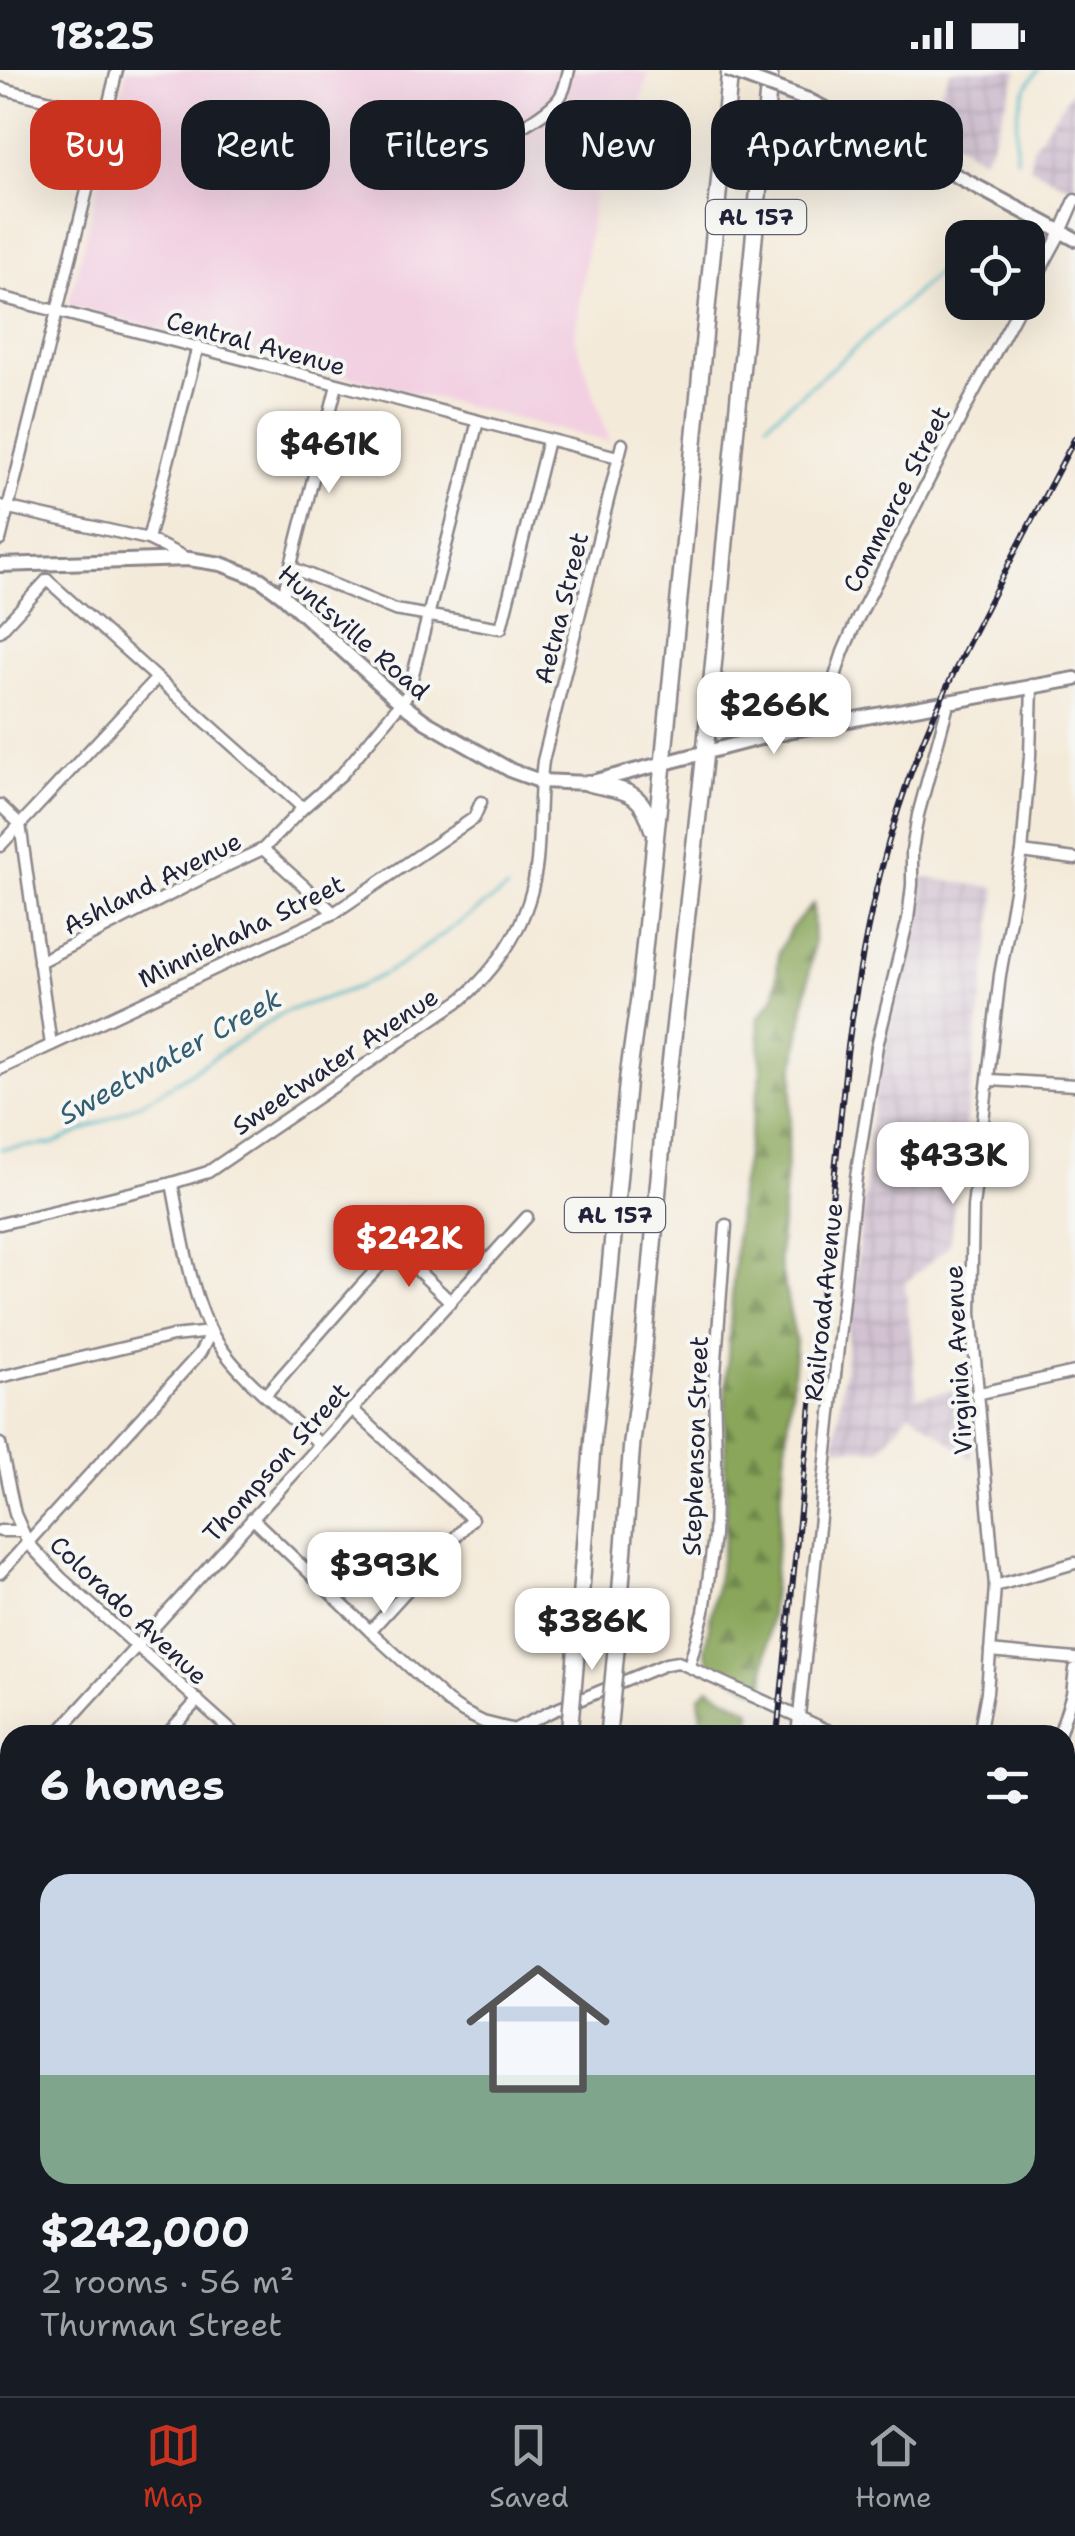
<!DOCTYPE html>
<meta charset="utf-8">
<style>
body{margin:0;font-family:"Shantell Sans",sans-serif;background:#242831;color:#f1f3f6;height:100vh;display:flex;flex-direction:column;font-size:38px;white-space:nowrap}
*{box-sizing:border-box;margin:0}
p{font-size:32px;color:#9ea1a6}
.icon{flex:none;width:55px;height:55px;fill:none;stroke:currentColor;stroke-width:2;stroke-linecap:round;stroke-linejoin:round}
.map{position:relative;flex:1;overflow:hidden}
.panel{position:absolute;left:0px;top:1655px;width:1075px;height:672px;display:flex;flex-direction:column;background:#171b24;border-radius:30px 30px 0 0;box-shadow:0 10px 40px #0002}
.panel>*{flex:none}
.hud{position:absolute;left:30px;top:30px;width:1015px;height:90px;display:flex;gap:20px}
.controls{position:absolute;left:945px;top:150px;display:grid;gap:20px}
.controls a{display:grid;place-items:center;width:100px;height:100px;border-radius:20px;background:#171b24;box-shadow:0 10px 40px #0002;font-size:50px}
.price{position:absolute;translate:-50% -85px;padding:0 22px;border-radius:20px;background:#fff;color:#222;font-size:32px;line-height:65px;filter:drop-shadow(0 2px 5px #0008)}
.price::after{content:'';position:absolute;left:50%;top:60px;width:30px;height:22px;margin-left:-15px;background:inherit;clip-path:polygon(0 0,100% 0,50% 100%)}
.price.on{background:#c8321e;color:#fff}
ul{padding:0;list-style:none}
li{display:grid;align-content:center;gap:20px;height:530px;padding:0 40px}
li span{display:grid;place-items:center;height:310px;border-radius:30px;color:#555}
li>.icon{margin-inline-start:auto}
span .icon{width:180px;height:180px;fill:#fffc;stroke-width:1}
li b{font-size:42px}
h2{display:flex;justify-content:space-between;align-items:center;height:120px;padding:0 40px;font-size:42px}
.tag{padding:0 35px;border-radius:30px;background:#171b24;box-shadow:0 10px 40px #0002;font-size:35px;line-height:90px}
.tag.on{background:#c8321e;color:#fff}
.status{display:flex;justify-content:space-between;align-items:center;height:70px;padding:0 50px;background:#171b24;direction:ltr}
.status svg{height:28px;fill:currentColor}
.menu{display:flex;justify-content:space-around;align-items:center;height:140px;border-top:2px solid #363941;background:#171b24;font-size:28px;color:#9ea1a6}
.menu a{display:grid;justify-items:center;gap:5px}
.menu .on{color:#c8321e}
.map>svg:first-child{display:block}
.built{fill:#f2cfe1}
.industrial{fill:url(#industrial-grid)}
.forest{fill:url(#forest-firs);stroke:#56644a;stroke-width:2.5}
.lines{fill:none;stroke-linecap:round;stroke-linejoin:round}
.stream{stroke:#4ab6c7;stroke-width:2.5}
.minor-casing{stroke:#8b868a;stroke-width:15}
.major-casing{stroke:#8b868a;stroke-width:18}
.highway-casing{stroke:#8b868a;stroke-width:20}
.minor{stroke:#fff;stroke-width:10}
.major{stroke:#fff;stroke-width:12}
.highway{stroke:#fff;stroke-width:15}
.rail-casing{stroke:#22223b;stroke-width:6}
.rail{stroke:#f6f6f2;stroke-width:2.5;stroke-dasharray:8;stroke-linecap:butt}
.major-bridge-casing{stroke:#8b868a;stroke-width:18;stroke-linecap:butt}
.highway-bridge-casing{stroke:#8b868a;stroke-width:20;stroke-linecap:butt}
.major-bridge{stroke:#fff;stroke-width:12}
.highway-bridge{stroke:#fff;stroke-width:15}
.labels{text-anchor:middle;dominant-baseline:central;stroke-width:8;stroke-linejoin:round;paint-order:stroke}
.shield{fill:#f6f6f2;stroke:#626272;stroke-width:2.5}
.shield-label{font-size:22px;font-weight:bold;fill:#22223b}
.street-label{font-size:25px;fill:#22223b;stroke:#f6f6f2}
.water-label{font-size:28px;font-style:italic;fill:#325d73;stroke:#f6f6f2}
</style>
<div class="status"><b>18:25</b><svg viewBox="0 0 49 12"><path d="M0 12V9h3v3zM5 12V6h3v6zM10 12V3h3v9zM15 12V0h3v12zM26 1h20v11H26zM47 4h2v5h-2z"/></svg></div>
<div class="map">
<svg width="1075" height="2326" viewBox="0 0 1075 2326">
<defs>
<pattern id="industrial-grid" width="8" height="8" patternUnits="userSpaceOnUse" patternTransform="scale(2.5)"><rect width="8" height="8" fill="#cfbdcf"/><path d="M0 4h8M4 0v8" fill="none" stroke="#b1a2b3"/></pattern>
<pattern id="forest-firs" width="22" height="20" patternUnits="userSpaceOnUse" patternTransform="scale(2.5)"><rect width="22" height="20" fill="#89a65a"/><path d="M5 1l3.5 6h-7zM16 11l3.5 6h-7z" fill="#70874c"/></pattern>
</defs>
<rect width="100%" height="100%" fill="#f6f6f2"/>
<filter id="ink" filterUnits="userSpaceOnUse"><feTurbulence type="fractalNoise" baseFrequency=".01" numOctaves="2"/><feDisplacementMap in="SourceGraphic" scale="20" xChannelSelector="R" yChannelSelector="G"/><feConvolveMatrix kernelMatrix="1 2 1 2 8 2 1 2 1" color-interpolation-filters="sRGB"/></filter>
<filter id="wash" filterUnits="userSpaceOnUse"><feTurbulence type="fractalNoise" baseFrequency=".0048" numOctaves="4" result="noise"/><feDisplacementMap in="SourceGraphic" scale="40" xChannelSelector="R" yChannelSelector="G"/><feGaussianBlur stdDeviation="2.25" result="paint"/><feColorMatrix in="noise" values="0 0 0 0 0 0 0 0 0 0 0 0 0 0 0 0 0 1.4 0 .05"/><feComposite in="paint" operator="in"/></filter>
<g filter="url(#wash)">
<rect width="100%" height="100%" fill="#f4ead9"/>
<path class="built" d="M127 0H630L649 5 631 61 598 98 575 268 610 372 68 236Z"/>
<g class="industrial">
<path d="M951 0H1018L990 77 982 89 924 52Z"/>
<path d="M1075 17V120L1030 97 1033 76Z"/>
<path d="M919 807 997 818 949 1176 905 1213 917 1326 965 1319 972 1389 910 1342 880 1380 835 1377 864 1130 870 1058 877 1015 914 846Z"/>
</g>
<g class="forest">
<path d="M813 834 814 873 794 1001 779 1189 796 1272 763 1623 711 1597 705 1580 725 1466V1330L739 1124 761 1004 758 948 775 926 779 882 791 858Z"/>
<path d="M708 1617 751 1641V1665H703L699 1627Z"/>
</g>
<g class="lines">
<g class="stream">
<path d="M1016 89C1016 52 1014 30 1038 0"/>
<path d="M973 168 978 160"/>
<path d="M767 353 867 268 962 180"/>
<path d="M0 1079 52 1074 111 1048 159 1023 284 942 358 917 397 897 507 819"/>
</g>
</g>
</g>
<g filter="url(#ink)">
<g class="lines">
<defs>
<g id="minor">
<path d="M0 18 106 45"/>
<path d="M480 80C503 66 539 50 557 31 565 22 566 11 569 0"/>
<path d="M1028 223 1061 162 1075 130"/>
<path d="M0 227C207 278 412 335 618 387"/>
<path d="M0 436 148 469 188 489"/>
<path d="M148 469 198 276"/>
<path d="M0 470 117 0"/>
<path d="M290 497 395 540 501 558 548 370"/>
<path d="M47 510 303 738"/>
<path d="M283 526 337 315"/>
<path d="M0 561 47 510"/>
<path d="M834 653 833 613 843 582 856 552 968 333 1022 232"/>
<path d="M0 735 20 754 51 975"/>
<path d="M0 776 157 608"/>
<path d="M263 779 334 843"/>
<path d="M1022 782 1075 789"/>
<path d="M39 892 218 800 263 779 303 738 342 704 408 624 478 351"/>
<path d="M0 999 334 843 474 748 481 732"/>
<path d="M990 1010 1075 1015"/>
<path d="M172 1113C181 1159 190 1222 212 1263 233 1303 286 1343 320 1374"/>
<path d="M0 1154 172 1113 208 1102 462 929C508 888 535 840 538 778 540 749 539 720 543 691L622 374"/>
<path d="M395 1179 451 1232"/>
<path d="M0 1307 173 1266 211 1262"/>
<path d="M266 1324 360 1217 418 1155"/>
<path d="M976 1324 1075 1302"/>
<path d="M352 1339 472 1449 370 1561"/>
<path d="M0 1374 15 1444 28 1473 60 1507 236 1665"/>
<path d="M252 1448 370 1561 448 1632 463 1642 483 1652 511 1659"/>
<path d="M0 1461H21"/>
<path d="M0 1503 200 1283 211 1262"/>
<path d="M995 1516 1075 1493"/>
<path d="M990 1581 1075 1589"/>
<path d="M689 1596 704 1542 714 1466 716 1391 714 1317 726 1155"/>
<path d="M56 1665 527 1147"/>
<path d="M166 1665 198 1630"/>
<path d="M503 1665 550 1642 666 1594 678 1592 838 1665"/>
<path d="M797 1665 856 1107 877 976 908 849 912 815V780L918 745 949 631"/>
<path d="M979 1665 987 1622 995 1516 971 1243 973 1137 1000 905 1022 782 1030 686 1032 615"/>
<path d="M1059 1665 1072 1624 1075 1599"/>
<path d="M1065 1714 1075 1717"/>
<path d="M0 1724 10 1714"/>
<path d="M1065 1974 1075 1983"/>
<path d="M1065 2173 1071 2326"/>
<path d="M0 2231 10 2233"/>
<path d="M275 2318 385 2326"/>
<path d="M73 2326 74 2318"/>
<path d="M129 2326 137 2318"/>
<path d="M731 2326V2318"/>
<path d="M749 2326 755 2318"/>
</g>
<g id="major">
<path d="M808 30 910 81 1075 169"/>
<path d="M0 495 189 489 221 494 260 509 283 526 402 634 426 652 512 701 540 711 588 713 783 662 1075 609"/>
<path d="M441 2318 452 2326"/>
<path d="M463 2318 464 2326"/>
<path d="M549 2318 550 2326"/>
<path d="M590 2318V2326"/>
<path d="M638 2326 639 2318"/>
</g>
<g id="highway">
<path d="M715 609 722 638 733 647 783 662"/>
<path d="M588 713C624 722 641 718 652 758"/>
<path d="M616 1580 632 1372 644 1277 665 1040 705 682 770 0"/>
<path d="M575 1597 593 1365 603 1273 628 1007 639 928 663 694 730 0"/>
<path d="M1065 1944 1075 1930"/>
<path d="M0 2250 10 2251"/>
<path d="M0 2271 10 2273"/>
</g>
</defs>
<use href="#minor" class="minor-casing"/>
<use href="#major" class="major-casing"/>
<use href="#highway" class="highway-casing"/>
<use href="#minor" class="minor"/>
<use href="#major" class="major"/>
<use href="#highway" class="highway"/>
<defs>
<g id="rail">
<path d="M777 1665 847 984C863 863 888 743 940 632 981 543 1030 455 1075 368"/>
<path d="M710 2326 711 2318"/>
</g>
</defs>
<use href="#rail" class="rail-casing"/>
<use href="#rail" class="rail"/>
<defs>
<path id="major-bridge" d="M727 0 808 30"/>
<g id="highway-bridge">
<path d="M569 1665 575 1597"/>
<path d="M608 1665 616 1580"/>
</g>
</defs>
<use href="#major-bridge" class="major-bridge-casing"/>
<use href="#highway-bridge" class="highway-bridge-casing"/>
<use href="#major-bridge" class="major-bridge"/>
<use href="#highway-bridge" class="highway-bridge"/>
</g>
</g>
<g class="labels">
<g class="shield">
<rect x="706" y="130" width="100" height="34" rx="8"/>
<rect x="565" y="1128" width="100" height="34" rx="8"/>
</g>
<g class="shield-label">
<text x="756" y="147">AL 157</text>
<text x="615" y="1145">AL 157</text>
</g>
<g class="street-label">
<text transform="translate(256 273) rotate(15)">Central Avenue</text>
<text transform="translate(896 429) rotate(-63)">Commerce Street</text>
<text transform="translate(561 538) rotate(-76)">Aetna Street</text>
<text transform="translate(354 562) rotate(41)">Huntsville Road</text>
<text transform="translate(152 813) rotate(-27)">Ashland Avenue</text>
<text transform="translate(241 861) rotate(-26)">Minniehaha Street</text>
<text transform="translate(335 991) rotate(-34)">Sweetwater Avenue</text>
<text transform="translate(823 1232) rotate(-84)">Railroad Avenue</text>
<text transform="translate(958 1290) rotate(-93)">Virginia Avenue</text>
<text transform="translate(695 1376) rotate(-88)">Stephenson Street</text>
<text transform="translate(276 1392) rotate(-48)">Thompson Street</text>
<text transform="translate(129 1540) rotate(43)">Colorado Avenue</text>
</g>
<g class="water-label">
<text transform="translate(170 986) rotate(-29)">Sweetwater Creek</text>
</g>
</g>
</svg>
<div class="controls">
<a><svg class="icon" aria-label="locate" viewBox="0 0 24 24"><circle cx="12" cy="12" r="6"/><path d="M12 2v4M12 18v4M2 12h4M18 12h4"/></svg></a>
</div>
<b class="price" style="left:329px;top:426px">$461K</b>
<b class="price" style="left:774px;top:687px">$266K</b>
<b class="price" style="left:953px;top:1137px">$433K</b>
<b class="price on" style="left:409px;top:1220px">$242K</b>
<b class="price" style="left:384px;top:1547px">$393K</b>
<b class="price" style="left:592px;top:1603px">$386K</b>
<div class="hud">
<a class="tag on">Buy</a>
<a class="tag">Rent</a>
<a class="tag">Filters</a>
<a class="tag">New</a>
<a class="tag">Apartment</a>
</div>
<section class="panel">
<h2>6 homes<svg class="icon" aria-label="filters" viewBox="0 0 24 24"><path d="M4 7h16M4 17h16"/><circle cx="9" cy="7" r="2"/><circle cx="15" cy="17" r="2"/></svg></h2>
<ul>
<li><span style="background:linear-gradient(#c9d6e8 65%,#7fa58c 0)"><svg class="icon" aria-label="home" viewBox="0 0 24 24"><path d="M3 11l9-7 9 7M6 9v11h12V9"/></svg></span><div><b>$242,000</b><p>2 rooms · 56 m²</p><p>Thurman Street</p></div></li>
</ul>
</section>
</div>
<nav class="menu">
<a class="on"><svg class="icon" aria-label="map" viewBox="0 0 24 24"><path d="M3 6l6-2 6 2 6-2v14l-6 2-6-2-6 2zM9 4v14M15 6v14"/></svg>Map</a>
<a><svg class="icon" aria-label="saved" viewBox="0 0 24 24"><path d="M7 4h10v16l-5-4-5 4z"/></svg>Saved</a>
<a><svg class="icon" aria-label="home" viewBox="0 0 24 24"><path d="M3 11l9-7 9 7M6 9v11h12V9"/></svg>Home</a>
</nav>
